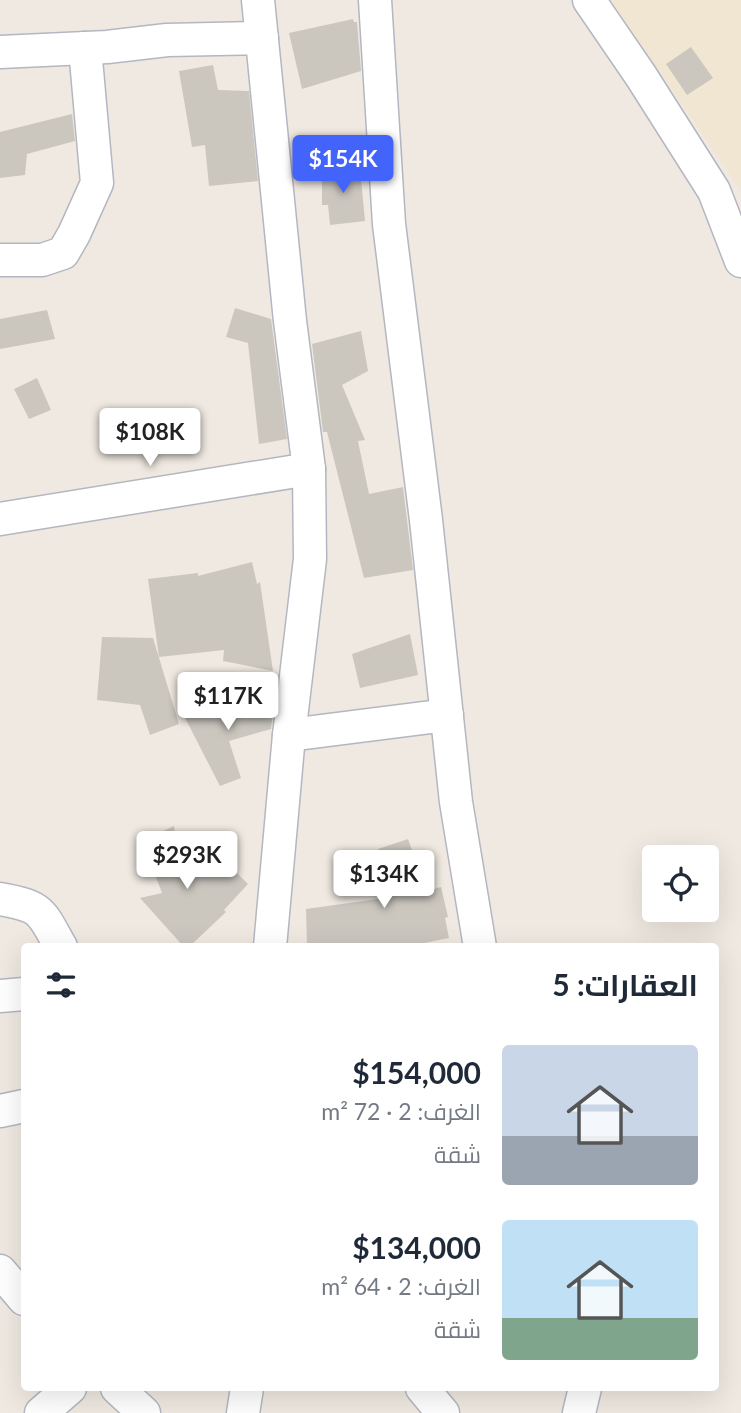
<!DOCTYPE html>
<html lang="ar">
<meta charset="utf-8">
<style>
body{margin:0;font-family:Lato,Cairo,sans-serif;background:#f2f2f3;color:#1f2937;direction:rtl;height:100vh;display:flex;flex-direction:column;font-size:26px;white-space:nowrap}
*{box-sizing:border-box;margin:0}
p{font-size:23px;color:#747a83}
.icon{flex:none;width:38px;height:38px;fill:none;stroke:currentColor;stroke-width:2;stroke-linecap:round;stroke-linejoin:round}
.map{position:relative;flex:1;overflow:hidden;direction:ltr}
.panel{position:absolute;left:21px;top:943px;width:698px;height:448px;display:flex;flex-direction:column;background:#fff;border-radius:7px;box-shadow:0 7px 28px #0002;direction:rtl}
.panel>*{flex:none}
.buttons{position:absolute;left:642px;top:845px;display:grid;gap:14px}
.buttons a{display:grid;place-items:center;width:77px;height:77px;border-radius:7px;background:#fff;box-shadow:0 7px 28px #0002;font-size:35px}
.price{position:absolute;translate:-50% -60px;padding:0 16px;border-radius:7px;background:#fff;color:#222;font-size:23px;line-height:46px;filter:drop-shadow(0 2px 4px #0008)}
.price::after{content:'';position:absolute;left:50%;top:42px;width:21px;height:16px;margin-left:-10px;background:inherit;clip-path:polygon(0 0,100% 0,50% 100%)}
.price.current{background:#4264fb;color:#fff}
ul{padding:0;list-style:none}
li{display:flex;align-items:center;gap:21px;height:175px;padding:0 21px}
li span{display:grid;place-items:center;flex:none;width:196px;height:140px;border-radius:7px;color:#555}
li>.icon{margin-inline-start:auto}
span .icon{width:84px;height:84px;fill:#fffc;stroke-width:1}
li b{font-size:30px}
h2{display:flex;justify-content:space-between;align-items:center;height:84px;padding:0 21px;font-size:30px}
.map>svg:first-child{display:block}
.education{fill:#f0e6d1}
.building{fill:#cbc7bf}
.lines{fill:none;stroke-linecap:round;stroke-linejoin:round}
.minor-casing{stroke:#b4b7c1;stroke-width:35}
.minor{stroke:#fff;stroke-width:32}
</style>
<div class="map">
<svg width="741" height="1413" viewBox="0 0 741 1413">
<rect width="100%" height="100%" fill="#efe9e1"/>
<path class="education" d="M611 0H741V191Z"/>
<g class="building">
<path d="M353 19 354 22H357L361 71 302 89 289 33Z"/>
<path d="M691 47 713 78 687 95 666 64Z"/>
<path d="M213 65 218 90 249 91 258 181 209 186 205 145 192 147 179 71Z"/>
<path d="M72 114 75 141 27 154 25 175 0 178V132Z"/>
<path d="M322 166 360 169 365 221 330 225 328 205H322Z"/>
<path d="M235 308 271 319 287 439 259 444 248 343 226 337Z"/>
<path d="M47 310 55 339 0 349V319Z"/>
<path d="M361 331 368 371 342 385 365 440 358 441 369 494 403 487 413 570 364 578 327 432H323L312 344Z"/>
<path d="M37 378 51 410 29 419 14 389Z"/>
<path d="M252 562 257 584 260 582 273 671 223 661 224 650 159 657 148 579 198 573V576Z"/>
<path d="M410 634 418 675 360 688 352 654Z"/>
<path d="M102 637 153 638 179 724 150 735 140 705 97 700Z"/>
<path d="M275 698 271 729 229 741 241 778 220 786 182 712Z"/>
<path d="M174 826 179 863H192L194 876 234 870 248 884 224 910 226 912 189 947H184L140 898 162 893 142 841Z"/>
<path d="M408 839 426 891 441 887 448 917 445 918 449 938 405 947H307L306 909 385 898 378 849Z"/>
</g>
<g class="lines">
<defs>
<g id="minor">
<path d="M258 0 290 321 309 469 310 559 289 735 270 947"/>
<path d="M375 0 389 224 426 520 456 802 480 947"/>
<path d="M589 0 641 76 714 191 741 261"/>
<path d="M0 52 107 47 167 40 262 38"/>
<path d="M0 260H42L63 253 74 234 97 183 85 48"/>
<path d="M0 519 309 469"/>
<path d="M289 735 447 715"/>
<path d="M0 899C43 907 40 910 61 947"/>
<path d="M0 996 24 994"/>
<path d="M0 1111 24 1106"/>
<path d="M0 1271 24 1299"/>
<path d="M117 1388 144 1413"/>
<path d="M422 1388 443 1413"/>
<path d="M41 1413 70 1388"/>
<path d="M243 1413 247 1388"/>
<path d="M579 1413 585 1388"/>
</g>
</defs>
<use href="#minor" class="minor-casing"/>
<use href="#minor" class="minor"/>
</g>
</svg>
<div class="buttons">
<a><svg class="icon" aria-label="locate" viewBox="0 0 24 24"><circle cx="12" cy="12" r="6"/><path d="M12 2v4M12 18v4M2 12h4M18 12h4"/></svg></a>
</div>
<b class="price current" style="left:343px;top:195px">$154K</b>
<b class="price" style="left:150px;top:468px">$108K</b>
<b class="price" style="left:228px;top:732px">$117K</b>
<b class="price" style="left:187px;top:891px">$293K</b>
<b class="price" style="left:384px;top:910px">$134K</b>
<section class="panel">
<h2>العقارات: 5<svg class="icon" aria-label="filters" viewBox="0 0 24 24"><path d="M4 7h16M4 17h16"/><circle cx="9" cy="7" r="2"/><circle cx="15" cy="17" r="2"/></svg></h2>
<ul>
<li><span style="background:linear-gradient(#c9d6e8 65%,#9aa5b1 0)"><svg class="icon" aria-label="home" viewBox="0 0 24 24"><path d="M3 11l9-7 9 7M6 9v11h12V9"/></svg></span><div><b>$154,000</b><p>الغرف: 2 · 72 m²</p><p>شقة</p></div></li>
<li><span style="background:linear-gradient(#bfe0f5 70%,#7fa58c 0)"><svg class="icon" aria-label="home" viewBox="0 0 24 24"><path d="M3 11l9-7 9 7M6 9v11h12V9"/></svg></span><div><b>$134,000</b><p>الغرف: 2 · 64 m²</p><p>شقة</p></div></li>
</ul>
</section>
</div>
